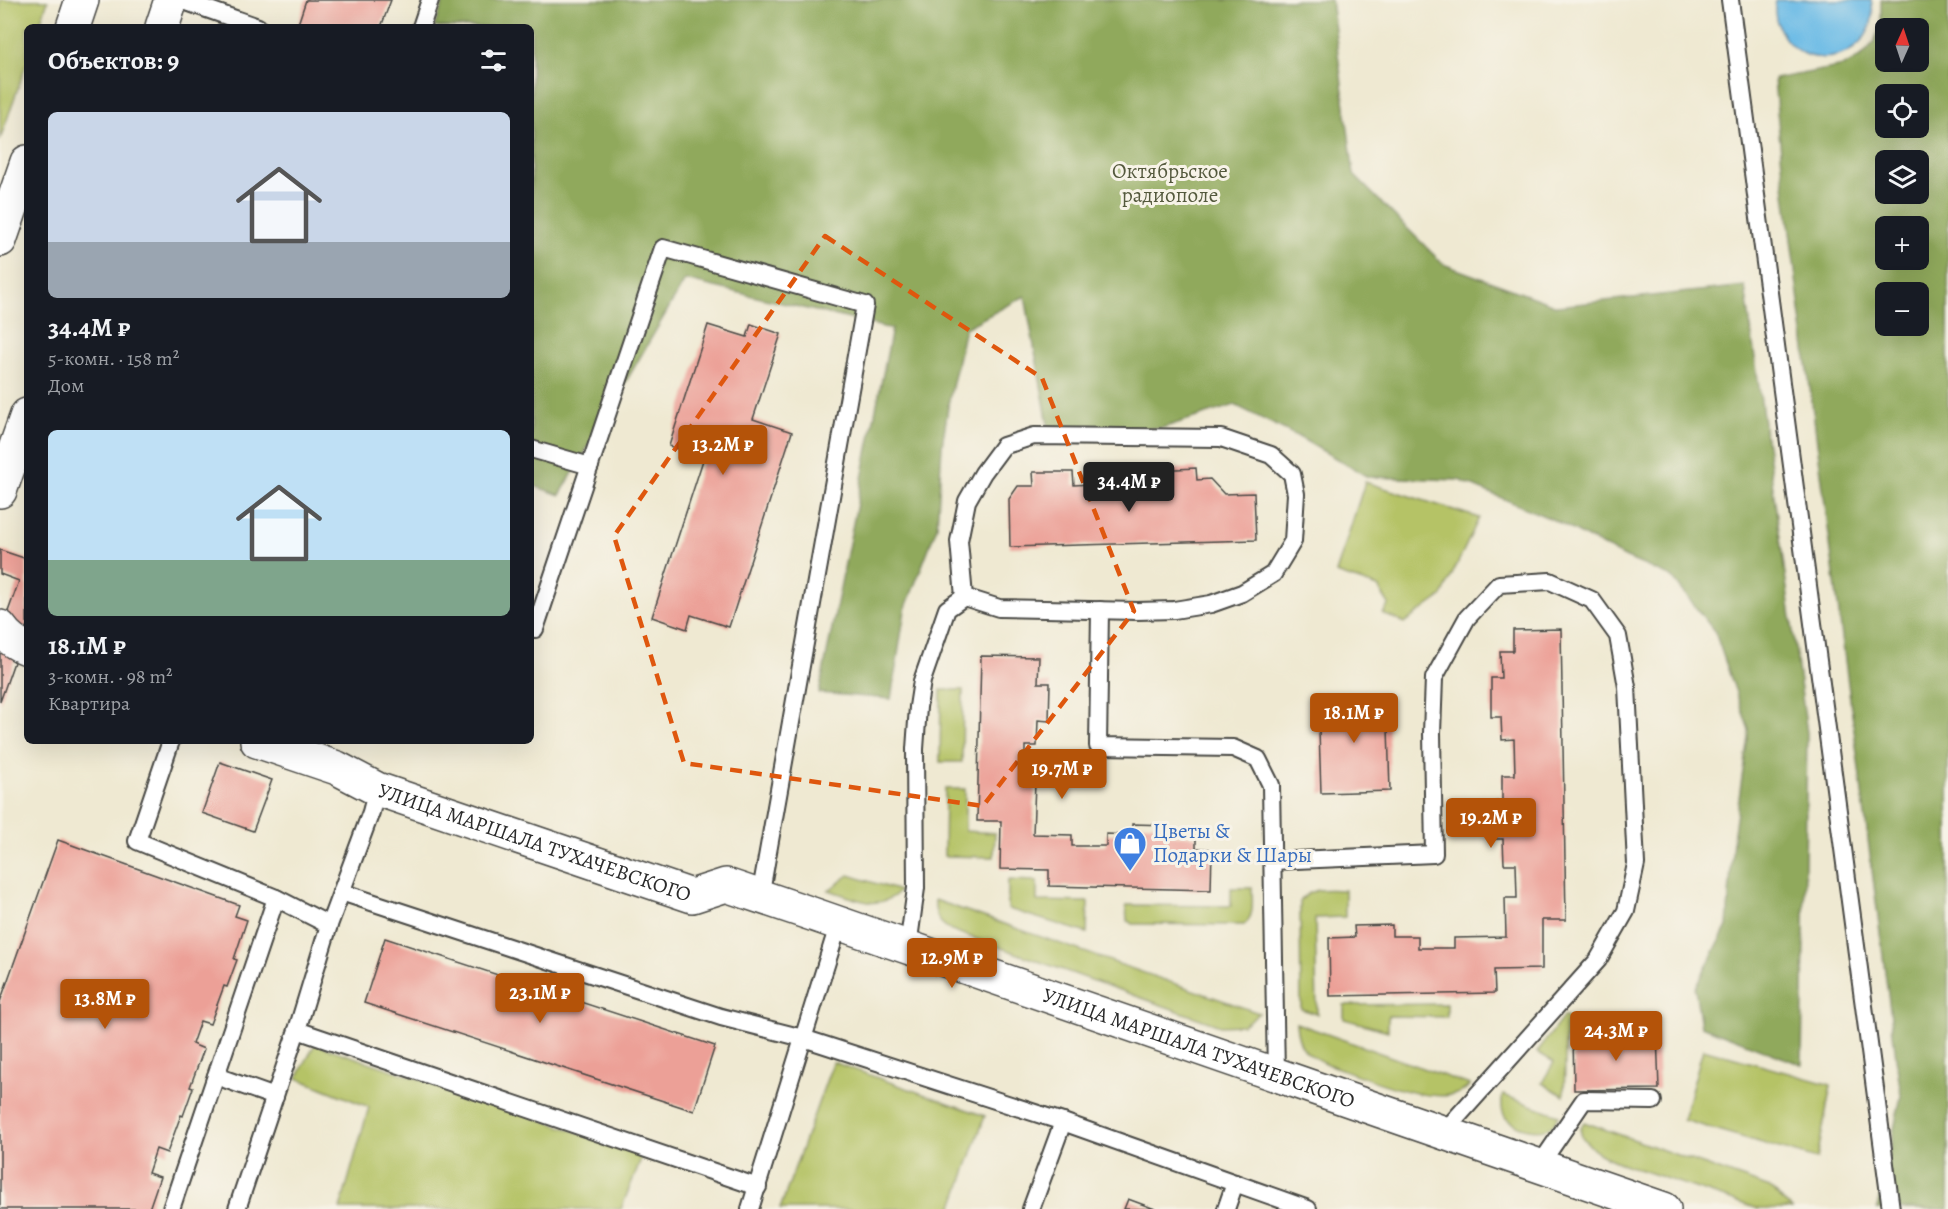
<!DOCTYPE html>
<html lang="ru">
<meta charset="utf-8">
<style>
body{margin:0;font-family:Alegreya,serif;background:#20242c;color:#f1f3f6;height:100vh;display:flex;flex-direction:column;font-size:22px;white-space:nowrap}
*{box-sizing:border-box;margin:0}
p{font-size:20px;color:#9ea1a6}
.icon{flex:none;width:33px;height:33px;fill:none;stroke:currentColor;stroke-width:2;stroke-linecap:round;stroke-linejoin:round}
.map{position:relative;flex:1;overflow:hidden}
.side{position:absolute;left:24px;top:24px;width:510px;height:720px;display:flex;flex-direction:column;background:#171b24;border-radius:9px;box-shadow:0 6px 24px #0002}
.side>*{flex:none}
.needle{width:39px;rotate:3deg}
.tools{position:absolute;left:1875px;top:18px;display:grid;gap:12px}
.tools a{display:grid;place-items:center;width:54px;height:54px;border-radius:9px;background:#171b24;box-shadow:0 6px 24px #0002;font-size:30px}
.price{position:absolute;translate:-50% -51px;padding:0 14px;border-radius:6px;background:#b45309;color:#fff;font-size:20px;line-height:39px;filter:drop-shadow(0 2px 3px #0008)}
.price::after{content:'';position:absolute;left:50%;top:36px;width:18px;height:14px;margin-left:-9px;background:inherit;clip-path:polygon(0 0,100% 0,50% 100%)}
.price.current{background:#222;color:#fff}
ul{padding:0;list-style:none}
li{display:grid;align-content:center;gap:12px;height:318px;padding:0 24px}
li span{display:grid;place-items:center;height:186px;border-radius:9px;color:#555}
li>.icon{margin-inline-start:auto}
span .icon{width:108px;height:108px;fill:#fffc;stroke-width:1}
li b{font-size:26px}
h2{display:flex;justify-content:space-between;align-items:center;height:72px;padding:0 24px;font-size:26px}
.map>svg:first-child{display:block}
.green{fill:#b5c366;stroke:#707748;stroke-width:1.5}
.forest{fill:#90a95b;stroke:#5e6a43;stroke-width:1.5;fill-rule:evenodd}
.water{fill:#6cbbe6;stroke:#4c7388;stroke-width:1.5}
.building{fill:#eca097}
.lines{fill:none;stroke-linecap:round;stroke-linejoin:round}
.lane-casing{stroke:#484844;stroke-width:20}
.secondary-casing{stroke:#484844;stroke-width:36}
.lane{stroke:#fff;stroke-width:16}
.secondary{stroke:#fff;stroke-width:33}
.marked{fill:none;stroke:#df570e;stroke-width:4.5;stroke-dasharray:12 8;stroke-linejoin:round}
.labels{text-anchor:middle;dominant-baseline:central;stroke-width:6;stroke-linejoin:round;paint-order:stroke}
.park-label{font-size:21px;fill:#54593d;stroke:#f7f3e8}
.shop-label{font-size:21px;fill:#366cbe;stroke:#f7f3e8;text-anchor:start}
.street-label{font-size:21px;fill:#2b2b2b;stroke:#f7f3e8}
</style>
<div class="map">
<svg width="1948" height="1209" viewBox="0 0 1948 1209">
<rect width="100%" height="100%" fill="#f7f3e8"/>
<filter id="ink" filterUnits="userSpaceOnUse"><feTurbulence type="fractalNoise" baseFrequency=".0167" numOctaves="2"/><feDisplacementMap in="SourceGraphic" scale="12" xChannelSelector="R" yChannelSelector="G"/><feConvolveMatrix kernelMatrix="1 2 1 2 8 2 1 2 1" color-interpolation-filters="sRGB"/></filter>
<filter id="wash" filterUnits="userSpaceOnUse"><feTurbulence type="fractalNoise" baseFrequency=".008" numOctaves="4" result="noise"/><feDisplacementMap in="SourceGraphic" scale="24" xChannelSelector="R" yChannelSelector="G"/><feGaussianBlur stdDeviation="1.35" result="paint"/><feColorMatrix in="noise" values="0 0 0 0 0 0 0 0 0 0 0 0 0 0 0 0 0 1.4 0 .05"/><feComposite in="paint" operator="in"/></filter>
<g filter="url(#wash)">
<rect width="100%" height="100%" fill="#efe9d2"/>
<g class="green">
<path d="M0 0H48L39 27H27V62L0 140Z"/>
<path d="M1365 482 1479 518 1442 596 1404 623 1383 614 1389 604 1378 587 1336 573Z"/>
<path d="M941 690H963L962 762H940Z"/>
<path d="M945 789H965V831L995 833 994 857 944 856Z"/>
<path d="M849 875 900 891C878 913 855 898 829 890Z"/>
<path d="M1008 880 1037 881V901L1088 902 1087 933 1008 909Z"/>
<path d="M1231 888H1252C1252 901 1255 916 1244 925L1135 924H1132L1127 920 1126 905 1231 906Z"/>
<path d="M1345 890V917L1315 918 1317 1014 1301 1009 1300 902C1309 886 1329 890 1345 890Z"/>
<path d="M935 900 1259 1013 1243 1025 1220 1026 951 930C938 923 934 915 935 900Z"/>
<path d="M1447 1004V1017L1388 1016V1031L1344 1019V1005Z"/>
<path d="M1564 1016 1569 1019 1566 1025 1564 1096 1542 1083 1554 1062 1537 1052Z"/>
<path d="M1296 1023 1470 1085C1466 1088 1463 1092 1459 1093 1426 1105 1360 1075 1327 1064 1305 1054 1298 1048 1296 1023Z"/>
<path d="M315 1044 643 1154 621 1209H340L369 1107 297 1078Z"/>
<path d="M1703 1049 1831 1085 1817 1159 1683 1120Z"/>
<path d="M833 1062 985 1116 952 1209H780Z"/>
<path d="M1503 1095 1559 1115C1557 1119 1555 1123 1551 1126 1539 1134 1515 1128 1506 1118 1501 1111 1501 1103 1503 1095Z"/>
<path d="M1584 1122 1770 1188 1792 1209H1758L1620 1163 1597 1153 1582 1137 1580 1129Z"/>
</g>
<g class="forest">
<path d="M444 0H1331L1354 175 1443 264 1557 306 1745 286 1807 733 1802 1065 1701 1026 1695 989 1727 926 1733 839 1749 730 1715 632 1672 577 1622 556 1556 521 1459 480 1368 477 1297 436 1235 405 1162 428 1049 430 1025 296 965 328 949 401 942 446 937 527 905 610 891 699 819 693 892 329 685 280 560 495 531 485V27H434Z"/>
<path d="M1881 0H1948V1209H1877L1901 1096 1784 185 1774 79 1844 66 1862 56 1874 42 1881 25ZM1886 28H1918V62H1886ZM1886 94H1918V128H1886ZM1886 160H1918V194H1886ZM1886 226H1918V260H1886ZM1886 292H1918V326H1886Z"/>
</g>
<path class="water" d="M1776 0H1871C1884 57 1802 82 1779 27 1775 19 1774 9 1776 0Z"/>
<g id="blocks">
<g class="building">
<path d="M306 0H391L381 27H297Z"/>
<path d="M751 324 781 334 753 419 792 432 729 627 691 615 687 629 652 617 704 457 669 446 708 325 747 337Z"/>
<path d="M1196 468 1197 480 1210 479 1224 494 1254 493 1256 540 1010 547 1009 499 1018 486H1034L1033 472H1073L1074 485 1091 484 1097 497 1133 496 1144 482 1158 481 1157 470Z"/>
<path d="M0 550 27 559V625L0 702V634L19 581 0 574Z"/>
<path d="M1561 629 1566 920H1542V969L1494 970 1495 993 1330 996 1329 938 1355 937 1354 926 1392 925V936H1418V948H1454V938L1506 937 1505 898H1517L1516 864H1504L1503 839H1493L1492 802 1502 801V775H1515L1514 739 1502 740 1501 717H1491V678H1501L1500 651H1513V630Z"/>
<path d="M981 656 1039 657 1038 683H1050L1049 721 1038 720 1037 746H1025V782L1035 783 1033 834 1072 835V846H1106V834L1132 835V824L1169 825V835L1196 836V848L1212 849 1211 890 1049 886V870L1000 869 1001 821H977Z"/>
<path d="M1387 696 1390 791 1321 793 1318 698Z"/>
<path d="M220 762 272 780 253 831 202 813Z"/>
<path d="M58 840 239 905 235 916 247 920 234 959 237 960 227 987 224 986 210 1024 200 1021 192 1044 204 1049 190 1087 193 1088 183 1116 181 1115 167 1153 156 1149 148 1173 160 1177 149 1209H0V1002Z"/>
<path d="M385 938 715 1046 694 1111 364 1003Z"/>
<path d="M1657 1033 1659 1089 1574 1090 1573 1035Z"/>
<path d="M1128 1199 1155 1209H1124Z"/>
</g>
</g>
</g>
<g filter="url(#ink)">
<use href="#blocks" fill-opacity="0" stroke="#484844" stroke-width="1.5"/>
<g class="lines">
<defs>
<g id="lane">
<path d="M181 0 258 27"/>
<path d="M1730 0 1891 1209"/>
<path d="M421 27 430 0"/>
<path d="M1034 436 1221 438 1271 455 1292 474 1296 494 1293 541 1273 574 1242 593 1211 604 1174 610 1137 611 999 608 964 597 959 541 967 501 983 473 1003 446Z"/>
<path d="M531 449 590 466"/>
<path d="M1100 610 1098 746 1233 748 1258 759 1271 785 1276 1075"/>
<path d="M535 629 663 248 865 305 760 897"/>
<path d="M171 741 137 841 276 898 329 925"/>
<path d="M1273 861 1434 854 1432 733 1434 678 1467 618 1499 584 1550 581 1592 600 1618 636 1627 687 1636 864 1626 911 1598 960 1442 1134"/>
<path d="M341 892 721 1017 803 1038 1063 1122 1308 1209"/>
<path d="M908 947 916 888 915 749 918 707 922 681 947 609 964 597"/>
<path d="M297 1030 758 1187"/>
<path d="M216 1076 275 1097"/>
<path d="M1539 1166 1584 1100 1653 1101"/>
<path d="M171 1209 276 898"/>
<path d="M237 1209 297 1030 329 925 371 812 377 789"/>
<path d="M750 1209 839 923"/>
<path d="M1031 1209 1063 1122"/>
<path d="M1226 1209 1235 1183"/>
</g>
<g id="secondary">
<path d="M73 27 82 0"/>
<path d="M162 27 171 0"/>
<path d="M0 240 27 162"/>
<path d="M0 491 27 415"/>
<path d="M0 627C7 637 15 644 27 648"/>
<path id="s1" d="M257 741 337 768 377 789 692 896 726 885 812 914 1664 1209"/>
</g>
</defs>
<use href="#lane" class="lane-casing"/>
<use href="#secondary" class="secondary-casing"/>
<use href="#lane" class="lane"/>
<use href="#secondary" class="secondary"/>
</g>
</g>
<path class="marked" d="M825 236 1042 378 1134 611 983 806 684 763 614 536Z"/>
<defs>
<symbol id="shop-pin" viewBox="-11 -11 22 30"><path d="M0 17L-7.5 6A9.5 9.5 0 1 1 7.5 6Z" fill="#3f7fe0" stroke="#f7f3e8"/><path d="M-5-2.5h2.3a2.7 3.5 0 0 1 5.4 0H5L5.5 6h-11ZM-1.5-2.5h3a1.5 2.3 0 0 0-3 0Z" fill="#fff"/></symbol>
</defs>
<g fill-rule="evenodd">
<use href="#shop-pin" x="1111" y="824" width="38" height="52"/>
</g>
<g class="labels">
<g class="park-label">
<text x="1170" y="171">Октябрьское<tspan x="1170" dy="24">радиополе</tspan></text>
</g>
<g class="shop-label">
<text x="1153" y="831">Цветы &amp;<tspan x="1153" dy="24">Подарки &amp; Шары</tspan></text>
</g>
<g class="street-label">
<text stroke="none"><textPath href="#s1" startOffset="296">УЛИЦА МАРШАЛА ТУХАЧЕВСКОГО</textPath></text>
<text stroke="none"><textPath href="#s1" startOffset="998">УЛИЦА МАРШАЛА ТУХАЧЕВСКОГО</textPath></text>
</g>
</g>
</svg>
<div class="tools">
<a><svg class="needle" viewBox="-14 -14 28 28"><path d="M0-13l5 13h-10z" fill="#e53935"/><path d="M0 13l5-13h-10z" fill="#9ea1a6"/></svg></a>
<a><svg class="icon" aria-label="locate" viewBox="0 0 24 24"><circle cx="12" cy="12" r="6"/><path d="M12 2v4M12 18v4M2 12h4M18 12h4"/></svg></a>
<a><svg class="icon" aria-label="layers" viewBox="0 0 24 24"><path d="M12 4l9 5-9 5-9-5zM3 14l9 5 9-5"/></svg></a>
<a>+</a>
<a>−</a>
</div>
<b class="price" style="left:723px;top:476px">13.2M ₽</b>
<b class="price current" style="left:1129px;top:513px">34.4M ₽</b>
<b class="price" style="left:1354px;top:744px">18.1M ₽</b>
<b class="price" style="left:1062px;top:800px">19.7M ₽</b>
<b class="price" style="left:1491px;top:849px">19.2M ₽</b>
<b class="price" style="left:952px;top:989px">12.9M ₽</b>
<b class="price" style="left:540px;top:1024px">23.1M ₽</b>
<b class="price" style="left:105px;top:1030px">13.8M ₽</b>
<b class="price" style="left:1616px;top:1062px">24.3M ₽</b>
<section class="side">
<h2>Объектов: 9<svg class="icon" aria-label="filters" viewBox="0 0 24 24"><path d="M4 7h16M4 17h16"/><circle cx="9" cy="7" r="2"/><circle cx="15" cy="17" r="2"/></svg></h2>
<ul>
<li><span style="background:linear-gradient(#c9d6e8 70%,#9aa5b1 0)"><svg class="icon" aria-label="home" viewBox="0 0 24 24"><path d="M3 11l9-7 9 7M6 9v11h12V9"/></svg></span><div><b>34.4M ₽</b><p>5-комн. · 158 m²</p><p>Дом</p></div></li>
<li><span style="background:linear-gradient(#bfe0f5 70%,#7fa58c 0)"><svg class="icon" aria-label="home" viewBox="0 0 24 24"><path d="M3 11l9-7 9 7M6 9v11h12V9"/></svg></span><div><b>18.1M ₽</b><p>3-комн. · 98 m²</p><p>Квартира</p></div></li>
</ul>
</section>
</div>
